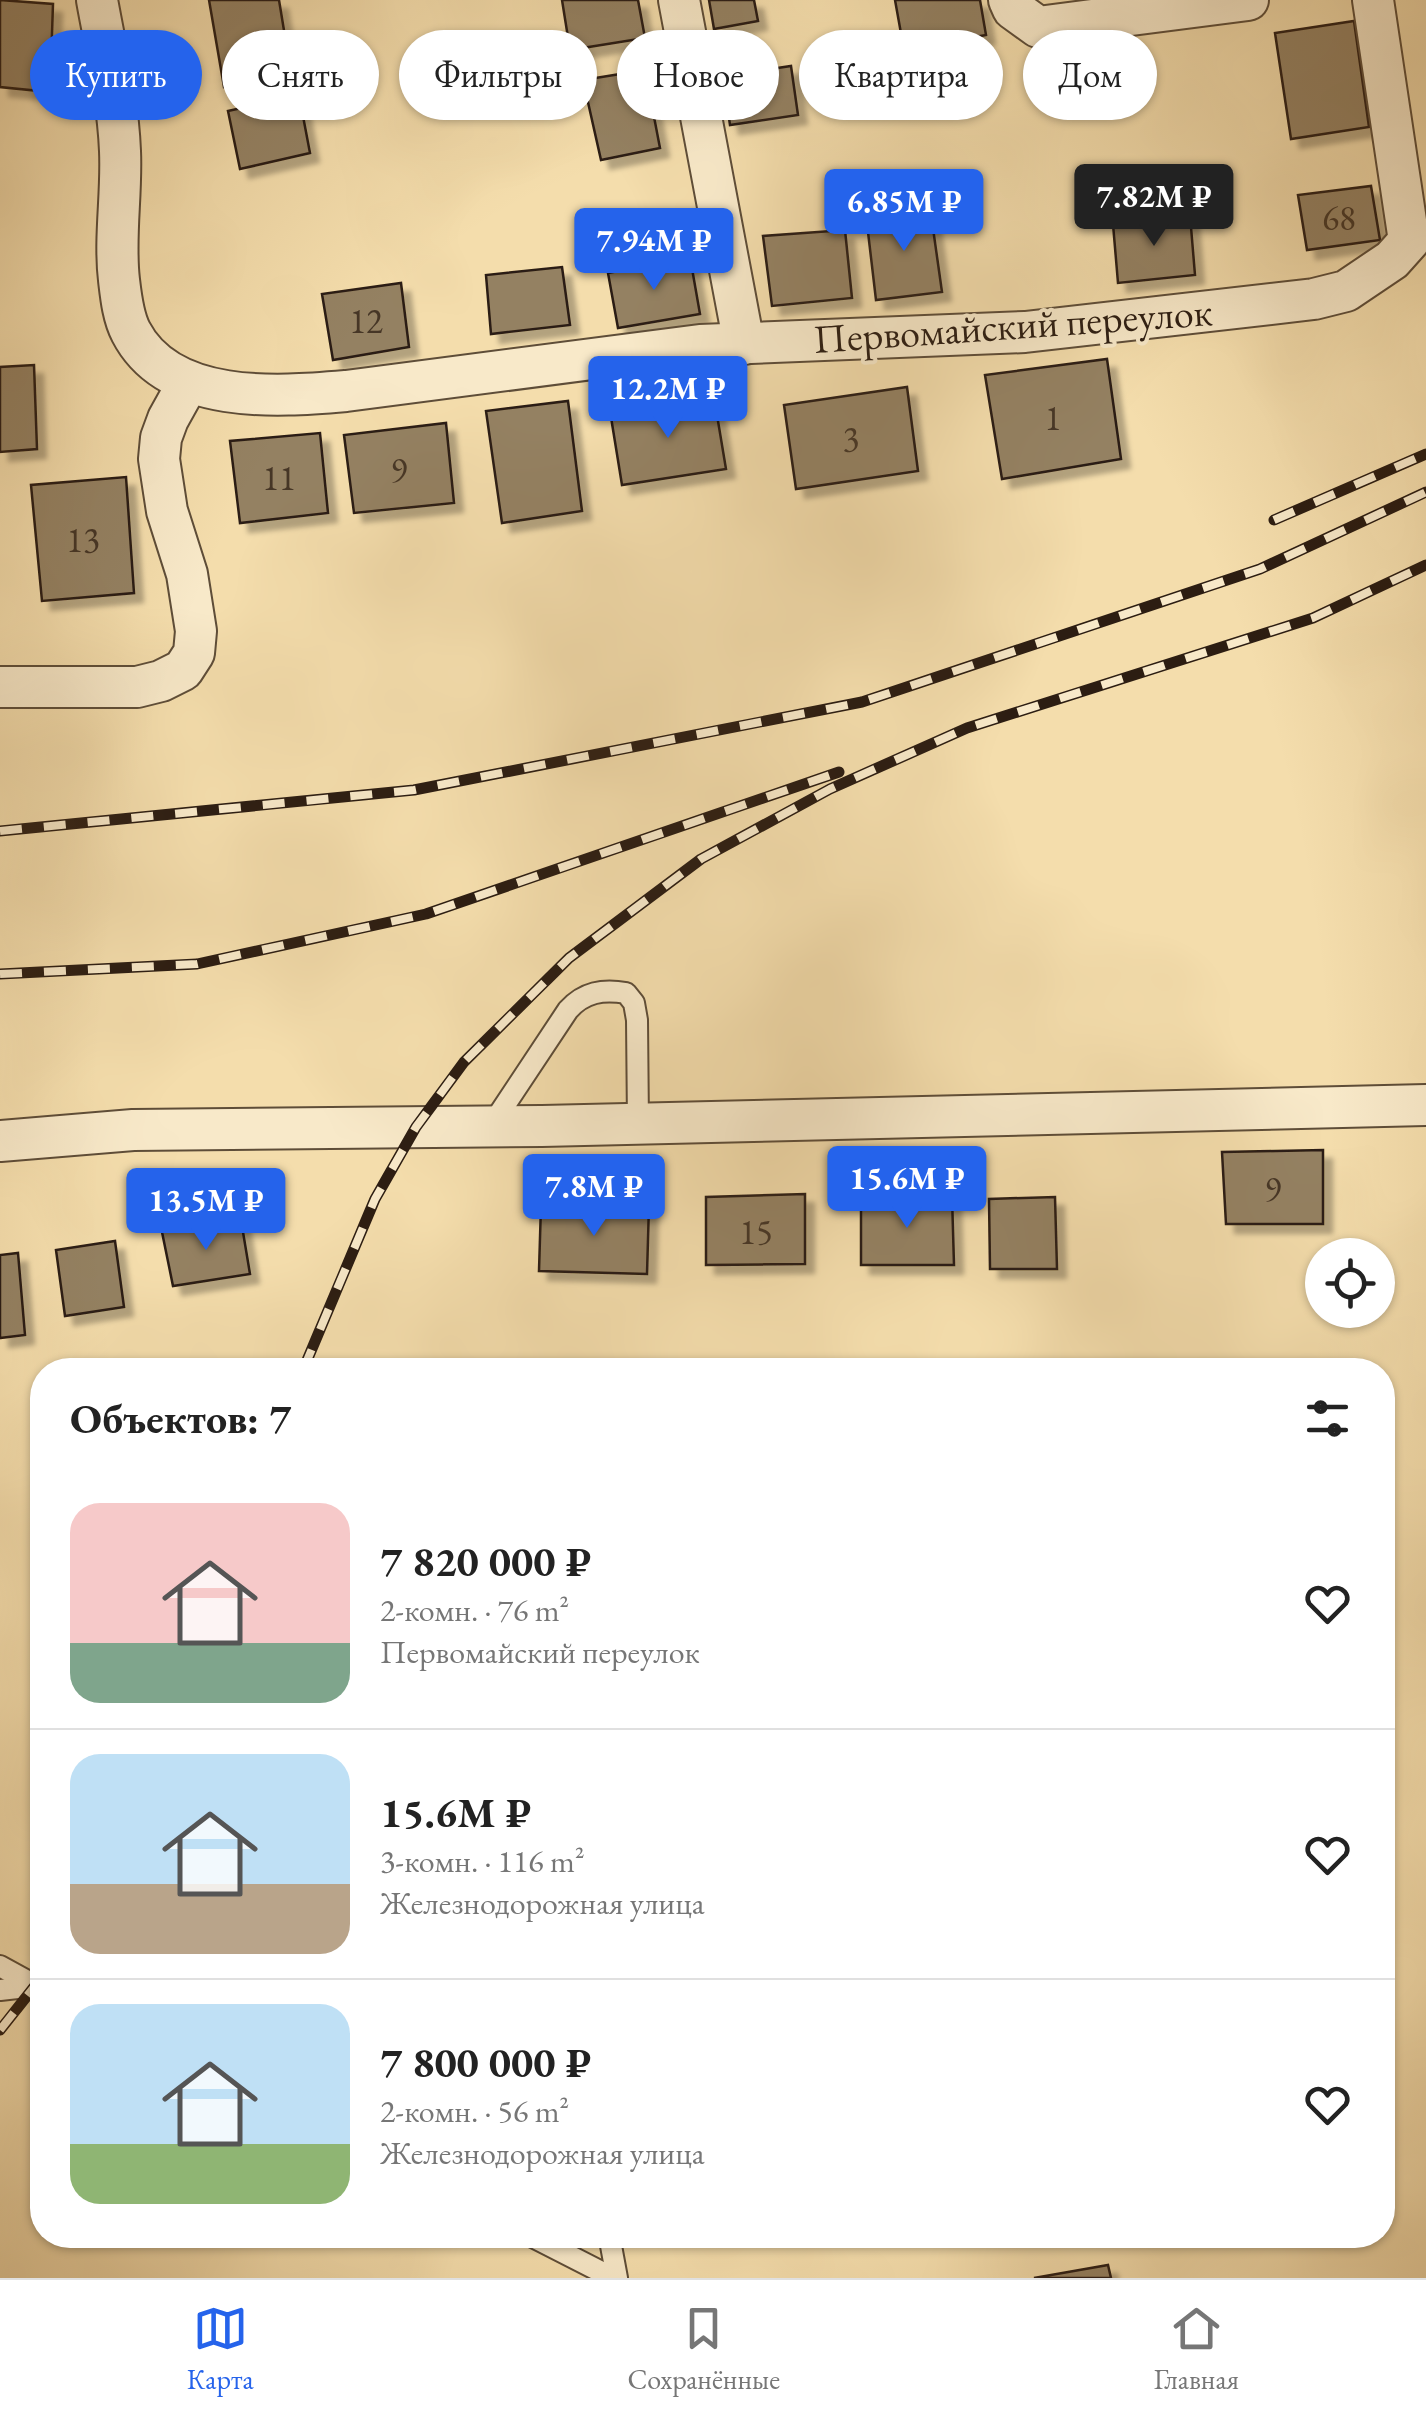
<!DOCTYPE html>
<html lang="ru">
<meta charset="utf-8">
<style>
body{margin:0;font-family:"EB Garamond",serif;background:#f2f2f2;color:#222;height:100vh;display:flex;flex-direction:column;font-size:38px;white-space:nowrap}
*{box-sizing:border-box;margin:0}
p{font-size:32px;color:#767676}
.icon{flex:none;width:55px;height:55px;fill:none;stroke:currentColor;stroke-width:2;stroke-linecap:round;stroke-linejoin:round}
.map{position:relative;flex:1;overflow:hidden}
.drawer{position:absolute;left:30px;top:1358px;width:1365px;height:890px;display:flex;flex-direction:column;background:#fff;border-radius:40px;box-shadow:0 2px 8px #0004}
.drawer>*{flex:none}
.banner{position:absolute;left:30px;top:30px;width:1368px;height:90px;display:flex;gap:20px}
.fabs{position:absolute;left:1305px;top:1238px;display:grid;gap:20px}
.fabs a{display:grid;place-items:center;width:90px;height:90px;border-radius:50%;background:#fff;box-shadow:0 2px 8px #0004;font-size:50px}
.price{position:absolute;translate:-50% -85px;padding:0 22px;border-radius:10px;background:#2563eb;color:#fff;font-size:32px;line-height:65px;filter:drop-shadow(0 2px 5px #0008)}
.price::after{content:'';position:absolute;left:50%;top:60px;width:30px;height:22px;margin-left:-15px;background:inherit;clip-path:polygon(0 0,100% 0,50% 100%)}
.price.on{background:#222;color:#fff}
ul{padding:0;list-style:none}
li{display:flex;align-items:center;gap:30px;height:250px;padding:0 40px}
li+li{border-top:2px solid #e0e0e0}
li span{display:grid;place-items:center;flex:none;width:280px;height:200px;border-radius:30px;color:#555}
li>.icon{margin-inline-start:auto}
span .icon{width:120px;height:120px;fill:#fffc;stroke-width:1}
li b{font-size:42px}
h2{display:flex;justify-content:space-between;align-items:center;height:120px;padding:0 40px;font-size:42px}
.pill{padding:0 35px;border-radius:45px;background:#fff;box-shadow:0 2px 8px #0004;font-size:35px;line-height:90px}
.pill.on{background:#2563eb;color:#fff}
.tab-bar{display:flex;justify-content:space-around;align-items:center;height:140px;border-top:2px solid #e0e0e0;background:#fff;font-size:28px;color:#767676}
.tab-bar a{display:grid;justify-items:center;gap:5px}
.tab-bar .on{color:#2563eb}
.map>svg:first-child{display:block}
.building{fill:#948162;stroke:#2c1d12;stroke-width:2.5;filter:url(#shadow)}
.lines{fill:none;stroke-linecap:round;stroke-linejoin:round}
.service-casing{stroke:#5e4d38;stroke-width:24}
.minor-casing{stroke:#5e4d38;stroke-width:44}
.service{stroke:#f8e9c9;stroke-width:20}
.minor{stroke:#f8e9c9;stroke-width:40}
.rail-casing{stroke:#2c1d12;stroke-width:11}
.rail{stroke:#f8e9c9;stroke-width:8;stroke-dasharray:22;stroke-linecap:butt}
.labels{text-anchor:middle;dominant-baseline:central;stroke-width:8;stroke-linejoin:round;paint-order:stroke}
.number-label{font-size:35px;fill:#463626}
.street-label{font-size:40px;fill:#2c1d12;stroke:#f8e9c9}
</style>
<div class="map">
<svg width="1426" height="2278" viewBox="0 0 1426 2278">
<defs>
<filter id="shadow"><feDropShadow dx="9" dy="9" stdDeviation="2.5" flood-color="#0004"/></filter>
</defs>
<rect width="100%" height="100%" fill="#f4ddac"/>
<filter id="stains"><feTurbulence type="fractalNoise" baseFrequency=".002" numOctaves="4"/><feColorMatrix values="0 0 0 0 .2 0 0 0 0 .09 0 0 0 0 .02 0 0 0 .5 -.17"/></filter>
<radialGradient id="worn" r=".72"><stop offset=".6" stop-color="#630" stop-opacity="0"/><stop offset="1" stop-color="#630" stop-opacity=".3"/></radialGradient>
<g class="building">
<path d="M0 0 53 4 50 92 0 87Z"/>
<path d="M209 0H279L291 73 224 87Z"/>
<path d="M562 0H638L645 38 570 50Z"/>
<path d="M709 0H754L758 21 714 29Z"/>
<path d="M895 0H980L986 35 904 50Z"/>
<path d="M1354 21 1369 127 1291 139 1275 33Z"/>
<path d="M791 66 798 115 730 125 723 76Z"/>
<path d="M645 70 660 148 601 160 583 80Z"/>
<path d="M299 95 310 153 240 169 228 111Z"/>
<path d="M1371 186 1380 240 1307 250 1298 195Z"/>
<path d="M930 207 942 292 876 300 866 215Z"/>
<path d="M1190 215 1195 275 1118 283 1113 224Z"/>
<path d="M845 230 852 298 772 306 763 236Z"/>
<path d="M690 257 700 314 618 328 608 273Z"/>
<path d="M562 267 570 325 491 334 486 275Z"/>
<path d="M401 283 409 347 333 360 322 294Z"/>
<path d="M1107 359 1121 459 1002 479 985 375Z"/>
<path d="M34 365 37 449 0 452V367Z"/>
<path d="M907 387 918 471 796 489 784 405Z"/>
<path d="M714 397 726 469 622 485 610 411Z"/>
<path d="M568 401 582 511 502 523 486 411Z"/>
<path d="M446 423 454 503 354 513 344 435Z"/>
<path d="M320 433 328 513 240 523 230 441Z"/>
<path d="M126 477 134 593 42 601 31 485Z"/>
<path d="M1323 1150V1224H1226L1222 1152Z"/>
<path d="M805 1194V1264L706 1265V1197Z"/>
<path d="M952 1196 954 1265H861V1199Z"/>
<path d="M1055 1197 1057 1269H990L989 1199Z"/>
<path d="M541 1205H649L647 1274 539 1271Z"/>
<path d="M241 1220 250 1274 173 1286 162 1232Z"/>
<path d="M115 1241 124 1307 65 1316 56 1250Z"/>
<path d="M18 1253 25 1335 0 1338V1255Z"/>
<path d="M1108 2265 1111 2278H1034Z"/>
</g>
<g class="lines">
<defs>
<g id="service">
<path d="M491 1126 568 1010C584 992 603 989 626 993L634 1003 637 1020 638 1124"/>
<path d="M0 1966 42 1989"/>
<path d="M0 1990 35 1986"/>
<path d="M529 2235 613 2278"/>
<path d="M609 2235 617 2278"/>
</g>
<g id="minor">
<path d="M97 0C106 50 118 100 120 151 122 194 114 238 119 280 121 297 123 317 131 332 169 405 276 397 346 391L700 345 1025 332 1314 299 1346 291 1392 260 1409 241 1373 0"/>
<path d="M679 0 744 344"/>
<path d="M1009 0 1013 9 1038 27 1248 0"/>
<path d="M0 687H137L161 681 183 670 194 653 196 631 187 574 167 511 159 459 161 438 168 419 188 383"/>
<path d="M0 1141 133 1130 542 1126 1426 1105"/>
</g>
</defs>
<use href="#service" class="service-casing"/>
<use href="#minor" class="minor-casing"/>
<use href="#service" class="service"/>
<use href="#minor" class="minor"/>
<defs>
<g id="rail">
<path d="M1274 520 1426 454"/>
<path d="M0 831 414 790 862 702 1260 569 1426 492"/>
<path d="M0 974 197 964 426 914 839 772"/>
<path d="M303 1370 375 1199 416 1127 464 1062 569 958 701 859 830 789 967 728 1313 618 1426 565"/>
<path d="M0 2030 42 1977"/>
</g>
</defs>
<use href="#rail" class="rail-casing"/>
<use href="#rail" class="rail"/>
</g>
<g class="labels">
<g class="number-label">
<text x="1339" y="217">68</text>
<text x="366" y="320">12</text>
<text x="1053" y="417">1</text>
<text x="851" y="438">3</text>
<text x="399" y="469">9</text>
<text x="279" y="477">11</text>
<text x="83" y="539">13</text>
<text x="1273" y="1188">9</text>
<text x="756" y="1231">15</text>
</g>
<g class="street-label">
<text transform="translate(1013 325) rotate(-4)">Первомайский переулок</text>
</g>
</g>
<rect width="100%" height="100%" filter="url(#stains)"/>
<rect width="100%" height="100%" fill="url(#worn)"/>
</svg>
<div class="fabs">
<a><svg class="icon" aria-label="locate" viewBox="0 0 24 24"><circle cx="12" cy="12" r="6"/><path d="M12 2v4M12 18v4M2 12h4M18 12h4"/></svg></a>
</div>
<b class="price on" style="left:1154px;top:249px">7.82M ₽</b>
<b class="price" style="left:904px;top:254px">6.85M ₽</b>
<b class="price" style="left:654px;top:293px">7.94M ₽</b>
<b class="price" style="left:668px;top:441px">12.2M ₽</b>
<b class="price" style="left:907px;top:1231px">15.6M ₽</b>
<b class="price" style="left:594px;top:1239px">7.8M ₽</b>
<b class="price" style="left:206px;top:1253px">13.5M ₽</b>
<div class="banner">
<a class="pill on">Купить</a>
<a class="pill">Снять</a>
<a class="pill">Фильтры</a>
<a class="pill">Новое</a>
<a class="pill">Квартира</a>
<a class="pill">Дом</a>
</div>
<section class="drawer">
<h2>Объектов: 7<svg class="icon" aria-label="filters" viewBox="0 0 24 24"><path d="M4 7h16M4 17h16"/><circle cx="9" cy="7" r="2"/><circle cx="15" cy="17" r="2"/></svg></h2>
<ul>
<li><span style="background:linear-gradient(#f6c9c9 70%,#7fa58c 0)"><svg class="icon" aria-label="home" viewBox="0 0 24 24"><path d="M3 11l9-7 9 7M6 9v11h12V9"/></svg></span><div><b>7 820 000 ₽</b><p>2-комн. · 76 m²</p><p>Первомайский переулок</p></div><svg class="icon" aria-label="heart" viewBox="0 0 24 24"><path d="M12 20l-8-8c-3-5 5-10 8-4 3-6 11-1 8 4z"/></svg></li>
<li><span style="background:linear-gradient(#bfe0f5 65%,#b9a48a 0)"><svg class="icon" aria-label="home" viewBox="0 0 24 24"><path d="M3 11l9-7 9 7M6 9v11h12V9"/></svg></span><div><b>15.6M ₽</b><p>3-комн. · 116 m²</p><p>Железнодорожная улица</p></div><svg class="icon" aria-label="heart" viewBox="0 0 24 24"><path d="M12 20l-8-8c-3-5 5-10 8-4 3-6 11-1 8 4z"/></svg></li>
<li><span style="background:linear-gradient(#bfe0f5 70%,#8fb573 0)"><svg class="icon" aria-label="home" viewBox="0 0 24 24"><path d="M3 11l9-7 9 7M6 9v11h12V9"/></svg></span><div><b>7 800 000 ₽</b><p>2-комн. · 56 m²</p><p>Железнодорожная улица</p></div><svg class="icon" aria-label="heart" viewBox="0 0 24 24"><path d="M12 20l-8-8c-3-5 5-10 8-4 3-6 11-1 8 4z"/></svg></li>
</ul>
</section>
</div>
<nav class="tab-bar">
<a class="on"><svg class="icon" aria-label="map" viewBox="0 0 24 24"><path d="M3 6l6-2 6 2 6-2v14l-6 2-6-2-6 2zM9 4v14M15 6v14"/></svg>Карта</a>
<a><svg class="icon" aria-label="saved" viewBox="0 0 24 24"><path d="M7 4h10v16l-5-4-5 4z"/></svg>Сохранённые</a>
<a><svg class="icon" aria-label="home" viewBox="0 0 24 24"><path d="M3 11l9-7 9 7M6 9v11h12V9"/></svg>Главная</a>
</nav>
